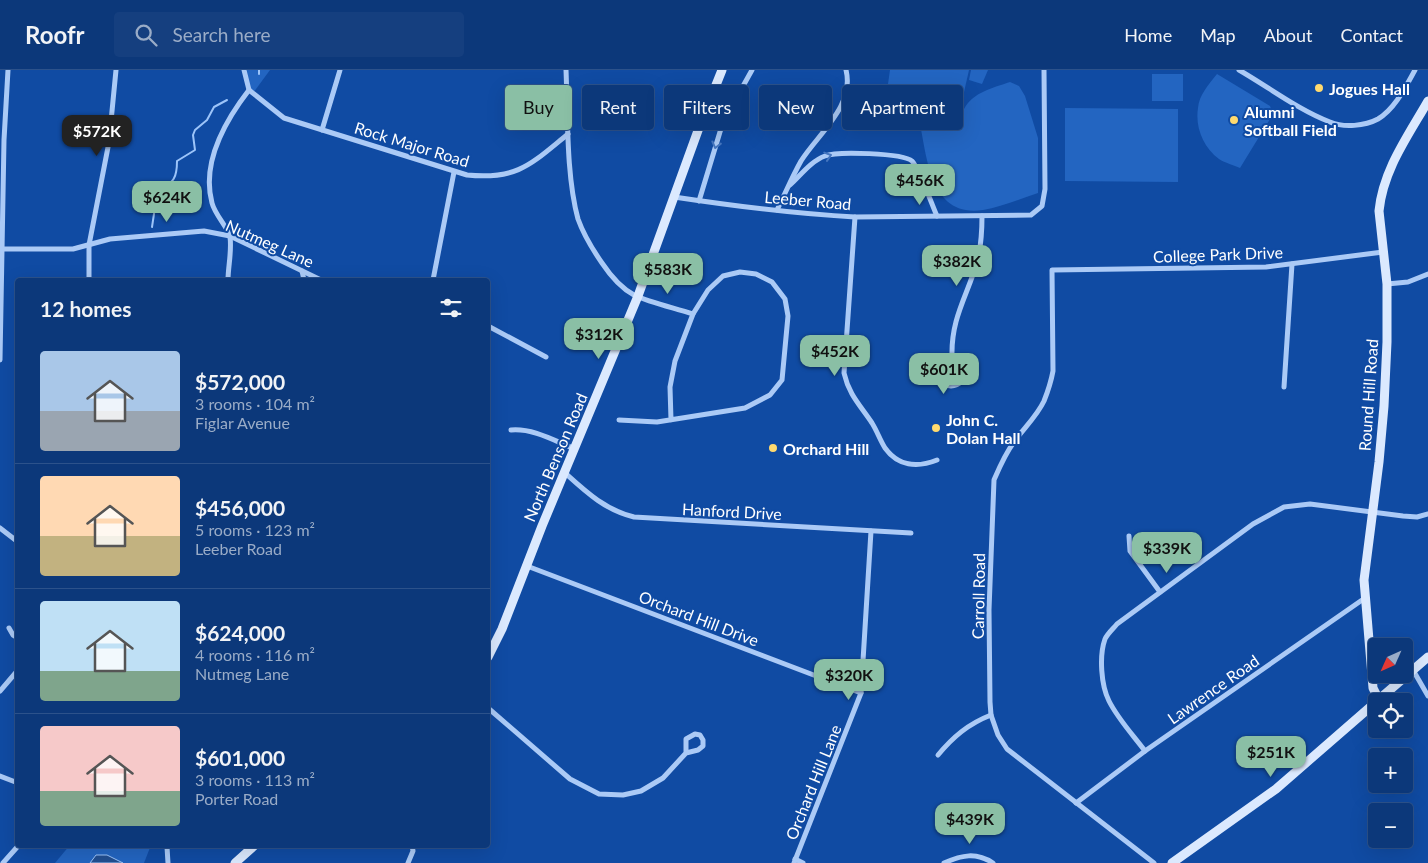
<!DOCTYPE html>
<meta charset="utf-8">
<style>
body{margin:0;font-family:Lato,sans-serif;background:#153f7f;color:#f1f3f6;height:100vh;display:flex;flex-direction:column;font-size:19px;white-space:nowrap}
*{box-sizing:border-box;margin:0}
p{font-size:16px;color:#9aacc7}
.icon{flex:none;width:28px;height:28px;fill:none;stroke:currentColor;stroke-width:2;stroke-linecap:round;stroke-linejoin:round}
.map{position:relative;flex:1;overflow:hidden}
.sheet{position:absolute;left:15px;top:208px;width:475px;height:570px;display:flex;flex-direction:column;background:#0c387a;border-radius:5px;box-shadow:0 5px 20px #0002,0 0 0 1px #2c528b}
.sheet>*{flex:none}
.top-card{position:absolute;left:505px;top:15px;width:475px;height:45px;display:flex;gap:10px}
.needle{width:32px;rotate:225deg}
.controls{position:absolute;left:1368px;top:568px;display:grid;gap:10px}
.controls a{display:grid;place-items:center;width:45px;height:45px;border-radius:5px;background:#0c387a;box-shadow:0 5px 20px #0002,0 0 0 1px #2c528b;font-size:25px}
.price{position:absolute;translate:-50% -42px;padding:0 11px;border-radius:10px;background:#8abfa5;color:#111;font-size:16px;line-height:32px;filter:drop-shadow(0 1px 2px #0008)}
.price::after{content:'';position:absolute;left:50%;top:30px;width:15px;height:11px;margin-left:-8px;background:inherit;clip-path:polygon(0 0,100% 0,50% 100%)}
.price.active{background:#222;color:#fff}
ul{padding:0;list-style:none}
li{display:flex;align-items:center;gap:15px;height:125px;padding:0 25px}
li+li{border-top:1px solid #2c528b}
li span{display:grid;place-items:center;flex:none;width:140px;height:100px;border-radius:5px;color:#555}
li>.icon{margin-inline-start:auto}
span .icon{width:60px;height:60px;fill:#fffc;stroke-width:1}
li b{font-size:21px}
h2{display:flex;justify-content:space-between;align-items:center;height:60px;padding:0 25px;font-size:21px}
.pill{padding:0 18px;border-radius:5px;background:#0c387a;box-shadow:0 5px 20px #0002,0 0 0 1px #2c528b;font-size:18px;line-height:45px}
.pill.active{background:#8abfa5;color:#111}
header{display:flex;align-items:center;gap:30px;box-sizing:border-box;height:70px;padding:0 25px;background:#0c387a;border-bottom:1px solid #2c528b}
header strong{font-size:24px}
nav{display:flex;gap:28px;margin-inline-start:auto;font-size:18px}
.search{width:350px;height:45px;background:#153f7f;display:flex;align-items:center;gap:12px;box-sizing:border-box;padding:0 18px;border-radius:5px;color:#9aacc7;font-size:19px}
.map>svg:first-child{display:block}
.green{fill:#2365c1}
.water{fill:#224e90;stroke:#9cc4f9}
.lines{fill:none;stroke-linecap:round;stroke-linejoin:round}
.stream{stroke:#9cc4f9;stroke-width:2}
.minor{stroke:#abcaf6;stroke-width:5}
.secondary{stroke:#dbe9fe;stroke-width:9}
.oneway{stroke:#4677c0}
.poi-dot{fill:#ffda6f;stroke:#104ba3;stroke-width:2}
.labels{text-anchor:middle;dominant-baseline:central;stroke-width:4;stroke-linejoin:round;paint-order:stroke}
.poi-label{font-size:16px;font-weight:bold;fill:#fff;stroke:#104ba3;text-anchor:start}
.street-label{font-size:16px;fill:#fff;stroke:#104ba3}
</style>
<header>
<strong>Roofr</strong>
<div class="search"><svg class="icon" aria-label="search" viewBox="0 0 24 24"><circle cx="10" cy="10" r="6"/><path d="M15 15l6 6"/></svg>Search here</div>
<nav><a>Home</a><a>Map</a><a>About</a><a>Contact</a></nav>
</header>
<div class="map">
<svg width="1428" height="793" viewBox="0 0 1428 793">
<rect width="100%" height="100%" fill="#104ba3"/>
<g class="green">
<path d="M247 0H270L253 23 248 17Z"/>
<path d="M890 0H969L962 31 888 14Z"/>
<path d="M971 0H988L982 14 969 10Z"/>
<rect x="1152" y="4" width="31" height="27"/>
<path d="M1217 4 1270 36 1273 44 1240 98C1234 95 1225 93 1219 89 1203 77 1195 57 1198 38 1199 25 1209 14 1217 4Z"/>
<path d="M1010 12 1019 16 1025 26 1038 68V123C1020 129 1001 137 983 140 929 148 927 85 919 49L964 39C973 22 993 18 1010 12Z"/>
<path d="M1065 38 1178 39V112L1065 111Z"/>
<path d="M70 775H151L144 793H55Z"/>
</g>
<path class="water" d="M96 785H107L123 793H90Z"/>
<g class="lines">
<g class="stream">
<path d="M259 4V0"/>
<path d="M152 157 157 124C172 112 177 111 177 91L195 80 193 65 195 60 207 50 214 37 227 30"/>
</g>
<g class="minor">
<path d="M566 0C568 46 566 105 578 149 583 163 593 180 602 193 610 205 621 218 634 225 651 233 675 238 693 244"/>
<path d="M1239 0C1267 16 1300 41 1330 52 1344 58 1365 56 1378 49 1395 39 1406 16 1415 0"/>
<path d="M249 20 284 48 467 105C518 110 531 94 568 64"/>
<path d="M322 60 340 0"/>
<path d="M790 115C800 106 811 91 825 86 836 81 903 83 912 91 919 98 932 135 937 146"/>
<path d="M674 127C734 136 795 144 855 147L1031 145 1042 136 1045 119 1044 0"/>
<path d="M699 131 723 52 752 0"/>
<path d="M777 140C785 124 792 107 801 91 818 64 855 36 846 0"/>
<path d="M855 147 844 303C849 325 860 335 872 353 877 361 880 370 885 378 898 396 917 398 937 390"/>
<path d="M0 179H73L110 169 204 161 230 166 321 210"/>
<path d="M302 201 304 210"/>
<path d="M89 210V175L109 72 116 0"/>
<path d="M228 210C228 197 232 181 230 167 229 159 215 145 212 133 201 92 225 51 249 20L244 0"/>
<path d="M433 210 454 102"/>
<path d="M1387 214 1408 212 1428 204"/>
<path d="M488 256 546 287"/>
<path d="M952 286C951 247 968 225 978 189 981 175 982 161 982 146"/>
<circle cx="951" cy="301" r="15"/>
<path d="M0 290 4 70 8 0"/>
<path d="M1284 317 1292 194"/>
<path d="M619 350 657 352 745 338 770 325 782 310 788 246 785 229 772 212 756 204 740 202 723 206 708 220 693 244 675 291 670 317 671 350"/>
<path d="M511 360C533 358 555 371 575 379"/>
<path d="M565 403C586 422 605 440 634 447L911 463"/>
<path d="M0 458 18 472"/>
<path d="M1129 466 1130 481 1160 522"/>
<path d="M527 496 861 623"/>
<path d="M9 558 13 565 18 568"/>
<path d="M1413 600 1428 626"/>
<path d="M0 621 18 600"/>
<path d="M488 638 570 709 599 724 623 725 641 721 663 708 686 683 698 680 703 676V670L700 665 695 664 686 669V683"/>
<path d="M1145 681C1133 665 1118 649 1109 631 1101 615 1099 586 1105 569 1108 563 1113 559 1117 554L1253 454 1284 437 1310 434 1403 446 1417 447 1428 444"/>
<path d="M938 685C953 667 968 654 991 645"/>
<path d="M0 706 18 713"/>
<path d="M1076 733 1145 681 1365 528"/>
<path d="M167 777 168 793"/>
<path d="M795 789 803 793"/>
<path d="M3 793 19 775"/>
<path d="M408 793 413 781 412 775"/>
<path d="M794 793 861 623 871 461"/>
<path d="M944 793C962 785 976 782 993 793"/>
<path d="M1154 793 1007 679 998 665 991 645 990 632 989 540 994 410C1000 396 1005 384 1014 372 1024 358 1037 346 1044 331 1048 321 1051 312 1053 301L1052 200 1266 197 1383 182"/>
</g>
<g class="secondary">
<path d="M488 587 502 559 542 456 638 226 700 55 722 0"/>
<path d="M1379 630 1373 618 1364 510 1379 392 1384 336 1387 272V214L1379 141C1383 100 1408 66 1428 31"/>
<path d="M1377 631 1428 587"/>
<path d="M235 793 255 775"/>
<path d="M1172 793 1276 719 1376 632"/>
</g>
</g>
<defs><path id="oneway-chevron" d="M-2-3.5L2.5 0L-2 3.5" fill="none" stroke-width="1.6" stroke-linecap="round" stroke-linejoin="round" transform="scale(1.25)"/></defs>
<g class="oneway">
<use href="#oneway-chevron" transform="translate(716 75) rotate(104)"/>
<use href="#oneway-chevron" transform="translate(828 86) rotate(-18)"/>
</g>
<g class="poi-dot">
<circle cx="1319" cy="18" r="5"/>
<circle cx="1234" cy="50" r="5"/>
<circle cx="936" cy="358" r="5"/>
<circle cx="773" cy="378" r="5"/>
</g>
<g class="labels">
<g class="poi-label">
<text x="1329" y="18">Jogues Hall</text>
<text x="1244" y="41">Alumni<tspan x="1244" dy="18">Softball Field</tspan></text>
<text x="946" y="349">John C.<tspan x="946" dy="18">Dolan Hall</tspan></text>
<text x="783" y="378">Orchard Hill</text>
</g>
<g class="street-label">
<text transform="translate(412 74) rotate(17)">Rock Major Road</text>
<text transform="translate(808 130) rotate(5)">Leeber Road</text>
<text transform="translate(270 173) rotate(24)">Nutmeg Lane</text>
<text transform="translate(1218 184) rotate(-2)">College Park Drive</text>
<text transform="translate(1368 325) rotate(-86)">Round Hill Road</text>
<text transform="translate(555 387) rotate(-67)">North Benson Road</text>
<text transform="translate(732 441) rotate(3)">Hanford Drive</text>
<text transform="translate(978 526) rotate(-89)">Carroll Road</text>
<text transform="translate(699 548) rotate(21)">Orchard Hill Drive</text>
<text transform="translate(1213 619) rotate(-35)">Lawrence Road</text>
<text transform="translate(813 712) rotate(-68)">Orchard Hill Lane</text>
</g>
</g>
</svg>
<div class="controls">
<a><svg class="needle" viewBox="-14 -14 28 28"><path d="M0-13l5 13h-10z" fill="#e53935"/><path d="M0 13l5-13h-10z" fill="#9aacc7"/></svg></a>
<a><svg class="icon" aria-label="locate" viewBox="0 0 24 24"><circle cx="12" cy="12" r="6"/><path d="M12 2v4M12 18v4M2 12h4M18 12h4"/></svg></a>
<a>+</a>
<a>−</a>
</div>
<b class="price active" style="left:97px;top:87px">$572K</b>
<b class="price" style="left:920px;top:136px">$456K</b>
<b class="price" style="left:167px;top:153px">$624K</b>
<b class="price" style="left:957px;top:217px">$382K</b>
<b class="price" style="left:668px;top:225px">$583K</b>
<b class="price" style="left:599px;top:290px">$312K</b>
<b class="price" style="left:835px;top:307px">$452K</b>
<b class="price" style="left:944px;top:325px">$601K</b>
<b class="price" style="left:1167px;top:504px">$339K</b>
<b class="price" style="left:849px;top:631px">$320K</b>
<b class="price" style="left:1271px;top:708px">$251K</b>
<b class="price" style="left:970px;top:775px">$439K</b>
<div class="top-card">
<a class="pill active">Buy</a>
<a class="pill">Rent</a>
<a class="pill">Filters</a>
<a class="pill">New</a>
<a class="pill">Apartment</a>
</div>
<section class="sheet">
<h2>12 homes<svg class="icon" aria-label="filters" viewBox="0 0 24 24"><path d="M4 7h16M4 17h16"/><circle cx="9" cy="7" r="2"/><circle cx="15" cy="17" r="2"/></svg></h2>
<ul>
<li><span style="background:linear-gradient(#a9c7e8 60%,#9aa5b1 0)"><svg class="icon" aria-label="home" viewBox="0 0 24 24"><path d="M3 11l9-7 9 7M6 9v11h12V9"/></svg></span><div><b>$572,000</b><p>3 rooms · 104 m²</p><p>Figlar Avenue</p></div></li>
<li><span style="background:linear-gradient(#ffd9b3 60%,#c2b280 0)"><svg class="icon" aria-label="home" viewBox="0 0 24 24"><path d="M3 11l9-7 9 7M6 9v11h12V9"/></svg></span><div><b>$456,000</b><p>5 rooms · 123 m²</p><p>Leeber Road</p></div></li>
<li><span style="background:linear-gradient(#bfe0f5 70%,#7fa58c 0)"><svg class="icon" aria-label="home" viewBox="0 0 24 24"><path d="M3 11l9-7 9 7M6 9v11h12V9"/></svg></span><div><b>$624,000</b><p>4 rooms · 116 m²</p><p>Nutmeg Lane</p></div></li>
<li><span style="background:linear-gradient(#f6c9c9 65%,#7fa58c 0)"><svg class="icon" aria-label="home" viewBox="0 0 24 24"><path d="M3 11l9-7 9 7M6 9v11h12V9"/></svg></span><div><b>$601,000</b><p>3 rooms · 113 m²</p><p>Porter Road</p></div></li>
</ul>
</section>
</div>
